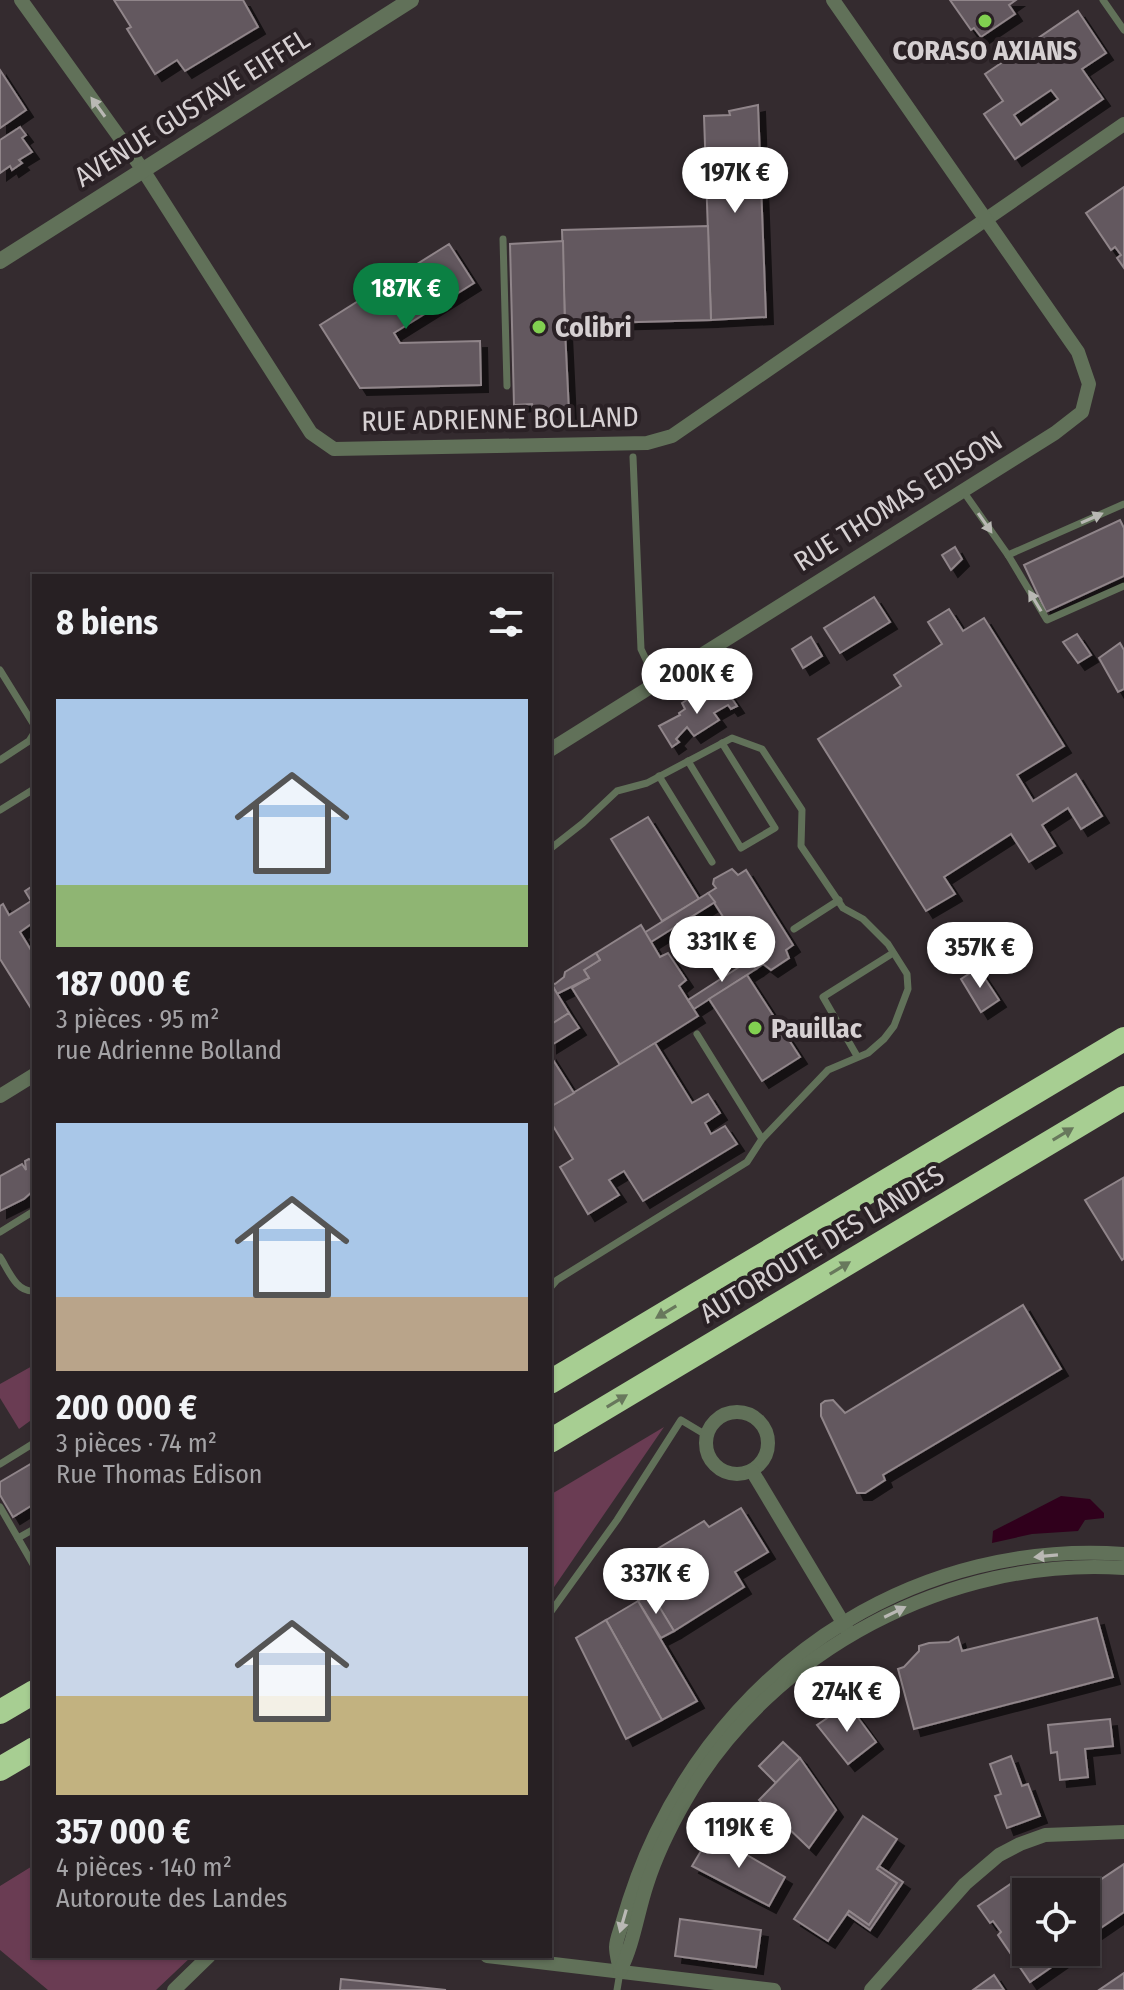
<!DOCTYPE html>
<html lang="fr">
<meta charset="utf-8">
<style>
body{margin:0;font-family:"Fira Sans Condensed",sans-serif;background:#2f282b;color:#f1f3f6;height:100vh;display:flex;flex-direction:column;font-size:30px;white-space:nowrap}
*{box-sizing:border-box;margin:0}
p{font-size:26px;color:#a4a3a6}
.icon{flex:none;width:44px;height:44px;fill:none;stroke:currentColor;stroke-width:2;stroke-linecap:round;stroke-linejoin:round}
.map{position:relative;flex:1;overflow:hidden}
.sheet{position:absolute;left:32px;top:574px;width:520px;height:1384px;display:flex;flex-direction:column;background:#272023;border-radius:0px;box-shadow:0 2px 6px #0004,0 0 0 2px #433e41}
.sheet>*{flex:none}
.tools{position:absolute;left:1012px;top:1878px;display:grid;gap:16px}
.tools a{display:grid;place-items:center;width:88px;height:88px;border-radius:0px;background:#272023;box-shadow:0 2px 6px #0004,0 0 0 2px #433e41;font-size:40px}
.price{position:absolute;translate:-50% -68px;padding:0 18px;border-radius:28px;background:#fff;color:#222;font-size:26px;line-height:52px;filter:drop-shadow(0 2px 4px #0008)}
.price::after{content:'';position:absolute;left:50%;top:48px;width:24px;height:18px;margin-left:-12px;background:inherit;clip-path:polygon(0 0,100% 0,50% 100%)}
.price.on{background:#0b8043;color:#fff}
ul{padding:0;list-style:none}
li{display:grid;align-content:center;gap:16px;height:424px;padding:0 24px}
li span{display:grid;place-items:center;height:248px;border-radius:0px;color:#555}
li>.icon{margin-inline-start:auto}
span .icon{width:144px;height:144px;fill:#fffc;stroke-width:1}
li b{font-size:34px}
h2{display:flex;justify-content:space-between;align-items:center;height:96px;padding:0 24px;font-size:34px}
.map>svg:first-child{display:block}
.green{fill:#6a3c53}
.water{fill:#30001c}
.building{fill:#63595e;stroke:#90858a;stroke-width:2;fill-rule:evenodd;filter:url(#shadow)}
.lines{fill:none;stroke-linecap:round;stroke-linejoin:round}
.service{stroke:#617159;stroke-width:7}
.minor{stroke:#617159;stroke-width:14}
.tertiary{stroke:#617159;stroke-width:16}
.motorway{stroke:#a7ce92;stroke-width:24}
.oneway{fill:#b9b8b4}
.oneway2{fill:#68785c}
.poi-dot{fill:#81d050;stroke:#2a2125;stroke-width:3}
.labels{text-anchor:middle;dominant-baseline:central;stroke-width:8;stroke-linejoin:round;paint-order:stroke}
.poi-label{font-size:28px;font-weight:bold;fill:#d6d0d2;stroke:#2a2125;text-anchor:start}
.street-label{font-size:28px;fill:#d6d0d2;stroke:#2a2125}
</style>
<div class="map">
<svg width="1124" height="1990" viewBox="0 0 1124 1990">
<defs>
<filter id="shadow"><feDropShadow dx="7" dy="7" stdDeviation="0" flood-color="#0009"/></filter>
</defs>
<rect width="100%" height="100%" fill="#342b2f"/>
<g class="green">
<path d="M34 1365V1418L19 1429 0 1398V1384Z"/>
<path d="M664 1427 550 1593V1495Z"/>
<path d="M34 1865V1956H192L156 1990H48L0 1950V1886Z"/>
</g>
<path class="water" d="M1061 1496 1090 1499 1104 1513V1518L1085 1520 1078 1531 1032 1534 992 1543 993 1531Z"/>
<g class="building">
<path d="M114 0H243L258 27 185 71 177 60 155 74 127 29 131 27Z"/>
<path d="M950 0H1016L1009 5 1015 14 981 37 974 28 971 30Z"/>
<path d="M1078 11 1106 53 1082 69 1103 99 1015 159 984 114 1003 101 985 74ZM1051 90 1058 99 1021 125 1014 115Z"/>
<path d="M0 70 26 110 0 128Z"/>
<path d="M758 105 766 317 711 320 704 116 730 115 729 111Z"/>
<path d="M20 127 26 135 22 138 32 152 19 160 22 163 12 170 10 166 0 173V140Z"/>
<path d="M1124 187V268L1117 258 1121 255 1115 247 1111 250 1086 213Z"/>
<path d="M708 226 711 320 565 324 562 230Z"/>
<path d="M563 241 565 330 569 412 533 408 532 404 514 405 510 244Z"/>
<path d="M449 244 474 283 394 333 400 343 480 341 481 385 360 388 320 325Z"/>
<path d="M1120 520 1124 528V576L1046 612 1024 565Z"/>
<path d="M955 547 962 559 951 570 942 555Z"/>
<path d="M874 597 890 622 840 653 824 628Z"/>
<path d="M949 609 963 631 984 618 1064 746 1017 775 1033 801 1076 774 1102 816 1081 829 1068 808 1042 825 1055 846 1029 862 1011 834 944 877 955 894 926 911 818 739 901 686 894 675 942 644 928 622Z"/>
<path d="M1077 634 1091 655 1078 663 1063 642Z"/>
<path d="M811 637 822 656 803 668 792 649Z"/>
<path d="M1120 643 1124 650V689L1118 692 1099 658Z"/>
<path d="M724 687 737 706 731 709 728 705 714 713 719 720 694 736 687 727 676 739 679 742 672 747 659 726 680 715 679 713 685 709 682 703 693 696 699 702 706 700Z"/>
<path d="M648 817 699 899 662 921 611 839Z"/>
<path d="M732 869 738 875 746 870 793 945 786 950 789 958 771 970 763 964 756 969 708 893 716 888 713 884 714 879Z"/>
<path d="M34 885V922L20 932 34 955V1013L0 959V906L3 904 9 915 31 901 25 891Z"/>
<path d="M708 893 715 902 651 942 644 933Z"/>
<path d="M641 925 660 957 668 953 686 980 679 986 698 1016 620 1065 572 988 589 978 584 970 600 960 596 953Z"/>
<path d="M596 953 600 960 584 970 589 978 557 994 551 983 555 984 564 977 565 972Z"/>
<path d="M750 960 756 969 694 1009 688 1000Z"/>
<path d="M978 968 999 1000 981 1012 961 979Z"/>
<path d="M747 975 800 1057 762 1081 709 999Z"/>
<path d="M550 982 569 1013 550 1025Z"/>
<path d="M569 1013 579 1028 550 1046V1025Z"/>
<path d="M655 1043 692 1103 708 1094 720 1113 705 1123 711 1134 725 1126 737 1144 643 1201 624 1171 609 1180 619 1195 588 1214 560 1167 573 1159 550 1121V1107Z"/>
<path d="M550 1055 574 1093 550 1107Z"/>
<path d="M29 1159 34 1162V1190L24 1199 0 1211V1176L22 1164 26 1170 25 1161Z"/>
<path d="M1123 1178 1124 1258 1122 1260 1085 1200Z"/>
<path d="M1023 1305 1061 1369 883 1475 885 1480 865 1493H857L821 1416V1404L825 1401 833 1400 845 1413Z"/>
<path d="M34 1462V1504L13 1517 0 1495V1482Z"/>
<path d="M741 1508 768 1552 735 1572 744 1587 674 1631 632 1564 704 1521 709 1527Z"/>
<path d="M651 1593 674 1631 661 1638 638 1601Z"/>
<path d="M638 1601 697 1701 662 1720 606 1620Z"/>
<path d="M1097 1618 1113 1677 914 1729 898 1669 904 1667 919 1651V1646L929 1643 949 1642 958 1637 962 1651Z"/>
<path d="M606 1620 662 1720 626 1739 576 1638Z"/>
<path d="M848 1704 876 1742 848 1764 817 1725Z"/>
<path d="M1110 1719 1113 1746 1085 1749 1088 1777 1060 1780 1057 1752 1051 1753 1048 1725Z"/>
<path d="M783 1742 800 1758 776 1783 759 1766Z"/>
<path d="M1011 1756 1022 1786 1028 1784 1040 1816 1007 1828 995 1796 1001 1794 990 1764Z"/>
<path d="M800 1758 836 1810 809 1848 759 1800Z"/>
<path d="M863 1816 897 1839 877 1869 897 1883 869 1925 849 1911 828 1941 794 1919Z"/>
<path d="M711 1834 785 1877 769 1906 692 1866Z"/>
<path d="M1124 1864V1912L1086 1938V1892H1082Z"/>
<path d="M879 1866 903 1882 870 1930 847 1914 849 1911 869 1925 897 1883 877 1869Z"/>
<path d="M1015 1881 1026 1898V1952H1063L1066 1957 1030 1982 998 1935 1001 1932 993 1921 990 1923 978 1906Z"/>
<path d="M680 1919 761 1930 756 1967 675 1956Z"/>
<path d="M1124 1973V1990H1099Z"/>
<path d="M994 1975 1004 1990H973Z"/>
<path d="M341 1979 446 1990H340Z"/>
</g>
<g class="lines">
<g class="service">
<path d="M1103 0 1124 30"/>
<path d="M503 239 507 386"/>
<path d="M633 457 641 649 657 683"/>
<path d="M963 491 1008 555 1047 620 1124 586"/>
<path d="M1008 555 1124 504"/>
<path d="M0 670 34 725"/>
<path d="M0 760 29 741 34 733"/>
<path d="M688 761 741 848 775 828 722 743"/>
<path d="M659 776 712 862"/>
<path d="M0 810 34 789"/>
<path d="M550 849 583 823 617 791 647 783 732 738 762 749 802 810 801 846 843 908 863 919 888 944 907 974 908 989 894 1026 884 1039 868 1053 828 1070 762 1139 747 1162 557 1280 550 1288"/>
<path d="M794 929 839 900"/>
<path d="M697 1034 762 1139"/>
<path d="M857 1056 823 997 893 953"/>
<path d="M0 1232 34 1211"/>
<path d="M0 1257C9 1271 16 1292 34 1291"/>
<path d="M0 1464 34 1443"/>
<path d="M0 1507 34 1566"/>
<path d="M18 1538 34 1529"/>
<path d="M550 1613 617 1520 681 1420 706 1435"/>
<path d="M617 1990 620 1972"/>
</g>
<g class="minor">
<path d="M21 0 143 170 311 433 334 449 647 443 672 436 1124 124"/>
<path d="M550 750 1055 433 1082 412 1089 384 1078 352 833 0"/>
<path d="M0 1096 34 1075"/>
<circle cx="737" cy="1443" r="31"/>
<path d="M752 1471 848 1631"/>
<path d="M487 1956 774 1990"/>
<path d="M620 1971C619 1964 616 1955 616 1947 616 1940 620 1931 622 1924 631 1892 642 1862 656 1833 743 1653 922 1540 1124 1554"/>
<path d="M620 1971C634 1943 637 1914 647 1884 656 1856 670 1827 685 1801 771 1650 951 1556 1124 1568"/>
<path d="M174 1990 209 1956"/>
<path d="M871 1990 965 1884 999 1855 1020 1844 1045 1835 1124 1832"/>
</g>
<path class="tertiary" d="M0 261 411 0"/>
<g class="motorway">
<path d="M550 1382 1124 1039"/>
<path d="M550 1441 1124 1098"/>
<path d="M0 1712 34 1692"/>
<path d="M0 1769 34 1749"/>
</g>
</g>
<defs><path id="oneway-solid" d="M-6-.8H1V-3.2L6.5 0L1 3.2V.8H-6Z" transform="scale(2)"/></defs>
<g class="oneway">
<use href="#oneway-solid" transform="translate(98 107) rotate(-126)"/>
<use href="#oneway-solid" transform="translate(1092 518) rotate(-24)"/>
<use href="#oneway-solid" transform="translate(985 523) rotate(55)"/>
<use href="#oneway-solid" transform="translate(1035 601) rotate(-121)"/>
<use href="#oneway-solid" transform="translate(1046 1556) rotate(175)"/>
<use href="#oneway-solid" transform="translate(895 1612) rotate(-26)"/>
<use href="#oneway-solid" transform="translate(623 1921) rotate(106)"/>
</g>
<g class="oneway2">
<use href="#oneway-solid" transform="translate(1063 1134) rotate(-31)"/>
<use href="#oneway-solid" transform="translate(840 1268) rotate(-31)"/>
<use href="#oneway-solid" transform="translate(666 1312) rotate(149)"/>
<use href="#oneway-solid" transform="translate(617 1401) rotate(-31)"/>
</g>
<g class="poi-dot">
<circle cx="985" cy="21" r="8"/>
<circle cx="539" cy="327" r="8"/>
<circle cx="755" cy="1028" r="8"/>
</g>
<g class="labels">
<g class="poi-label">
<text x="985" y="50" text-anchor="middle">CORASO AXIANS</text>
<text x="555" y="327">Colibri</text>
<text x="771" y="1028">Pauillac</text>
</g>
<g class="street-label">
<text transform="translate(192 108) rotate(-32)">AVENUE GUSTAVE EIFFEL</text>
<text transform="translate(500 419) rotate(-1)">RUE ADRIENNE BOLLAND</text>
<text transform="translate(898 501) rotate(-32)">RUE THOMAS EDISON</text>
<text transform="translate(822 1244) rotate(-31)">AUTOROUTE DES LANDES</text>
</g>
</g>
</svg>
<div class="tools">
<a><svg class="icon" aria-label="locate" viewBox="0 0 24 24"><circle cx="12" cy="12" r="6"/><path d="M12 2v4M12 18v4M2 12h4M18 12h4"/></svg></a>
</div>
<b class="price" style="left:735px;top:215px">197K €</b>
<b class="price on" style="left:406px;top:331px">187K €</b>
<b class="price" style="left:697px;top:716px">200K €</b>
<b class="price" style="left:722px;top:984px">331K €</b>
<b class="price" style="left:980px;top:990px">357K €</b>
<b class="price" style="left:656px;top:1616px">337K €</b>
<b class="price" style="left:847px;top:1734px">274K €</b>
<b class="price" style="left:739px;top:1870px">119K €</b>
<section class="sheet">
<h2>8 biens<svg class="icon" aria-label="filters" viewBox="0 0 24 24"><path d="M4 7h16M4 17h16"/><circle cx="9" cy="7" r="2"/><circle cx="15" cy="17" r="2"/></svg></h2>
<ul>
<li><span style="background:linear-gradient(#a9c7e8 75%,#8fb573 0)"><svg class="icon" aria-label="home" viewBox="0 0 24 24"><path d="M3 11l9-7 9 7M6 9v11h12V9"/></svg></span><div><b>187 000 €</b><p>3 pièces · 95 m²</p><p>rue Adrienne Bolland</p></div></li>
<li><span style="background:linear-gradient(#a9c7e8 70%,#b9a48a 0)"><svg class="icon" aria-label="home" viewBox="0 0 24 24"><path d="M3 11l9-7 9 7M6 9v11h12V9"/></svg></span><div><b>200 000 €</b><p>3 pièces · 74 m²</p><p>Rue Thomas Edison</p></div></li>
<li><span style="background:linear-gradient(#c9d6e8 60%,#c2b280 0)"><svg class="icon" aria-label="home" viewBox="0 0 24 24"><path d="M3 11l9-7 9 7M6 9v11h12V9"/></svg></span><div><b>357 000 €</b><p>4 pièces · 140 m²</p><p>Autoroute des Landes</p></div></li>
</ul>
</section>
</div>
